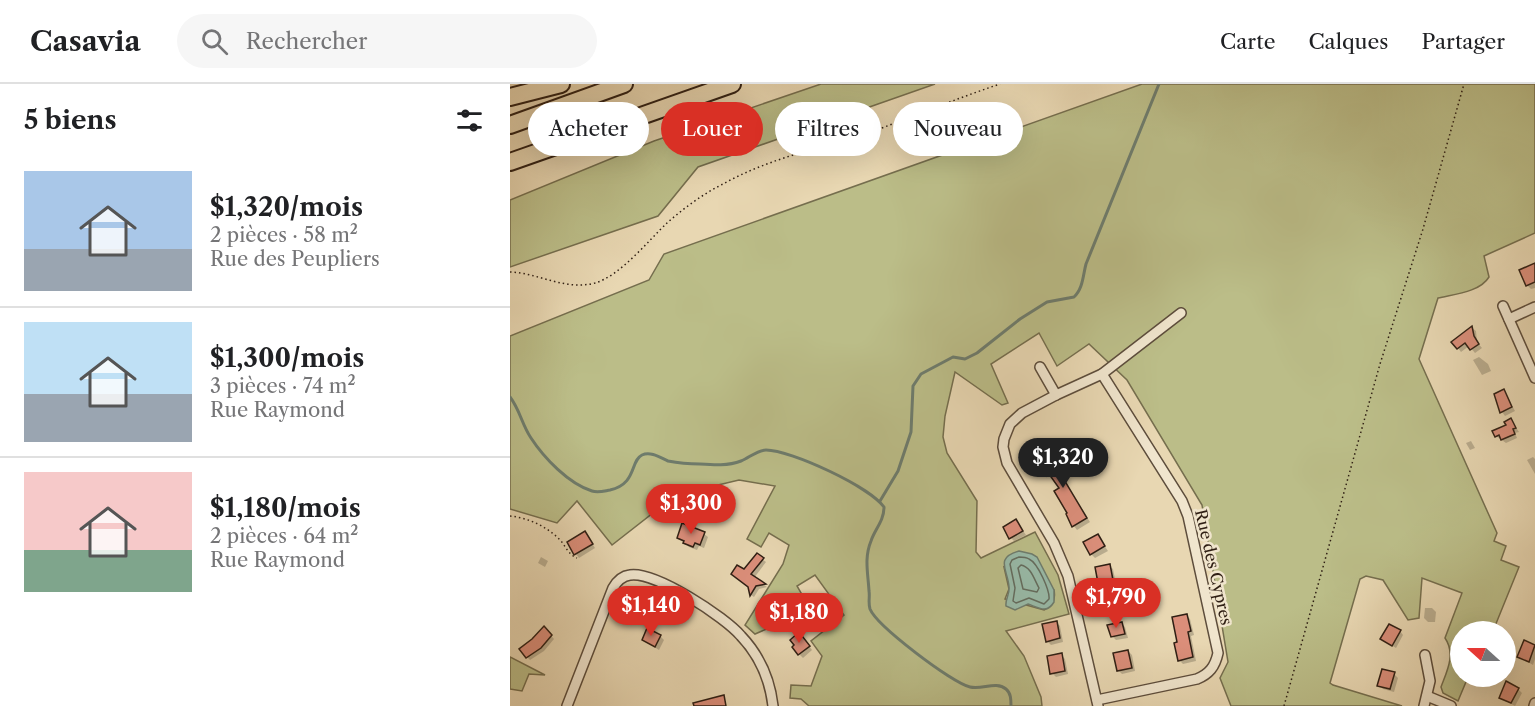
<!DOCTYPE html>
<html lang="fr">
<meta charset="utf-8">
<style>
body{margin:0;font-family:"Libre Caslon Text",serif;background:#f6f6f6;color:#202124;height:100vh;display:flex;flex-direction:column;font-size:22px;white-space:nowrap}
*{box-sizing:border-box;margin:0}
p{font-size:20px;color:#757577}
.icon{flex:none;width:33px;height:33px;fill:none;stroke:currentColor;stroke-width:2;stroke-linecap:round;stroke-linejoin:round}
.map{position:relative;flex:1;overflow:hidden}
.panel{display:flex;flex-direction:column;background:#fff;width:510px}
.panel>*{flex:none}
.guide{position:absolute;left:18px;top:18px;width:570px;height:54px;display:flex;gap:12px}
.needle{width:39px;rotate:291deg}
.fabs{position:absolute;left:940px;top:537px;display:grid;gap:12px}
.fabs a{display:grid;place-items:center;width:66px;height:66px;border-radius:50%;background:#fff;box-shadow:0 6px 24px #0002;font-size:30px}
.price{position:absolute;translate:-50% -51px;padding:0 14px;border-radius:21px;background:#d93025;color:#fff;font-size:20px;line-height:39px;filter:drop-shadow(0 2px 3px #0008)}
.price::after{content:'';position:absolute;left:50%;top:36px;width:18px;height:14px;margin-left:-9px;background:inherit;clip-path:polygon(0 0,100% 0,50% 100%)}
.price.on{background:#222;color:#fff}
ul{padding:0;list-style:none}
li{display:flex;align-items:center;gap:18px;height:150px;padding:0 24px}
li+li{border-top:2px solid #e0e0e0}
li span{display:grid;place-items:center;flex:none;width:168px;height:120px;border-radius:0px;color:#555}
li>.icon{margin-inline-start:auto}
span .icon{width:72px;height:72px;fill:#fffc;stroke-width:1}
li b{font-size:26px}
h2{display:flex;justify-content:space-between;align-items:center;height:72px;padding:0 24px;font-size:26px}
.tag{padding:0 21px;border-radius:27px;background:#fff;box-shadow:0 6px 24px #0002;font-size:21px;line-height:54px}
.tag.on{background:#d93025;color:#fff}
header{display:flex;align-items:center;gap:36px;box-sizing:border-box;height:84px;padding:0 30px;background:#fff;border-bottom:2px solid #e0e0e0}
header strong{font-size:28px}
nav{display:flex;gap:33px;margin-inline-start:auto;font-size:21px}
.search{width:420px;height:54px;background:#f6f6f6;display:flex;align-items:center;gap:15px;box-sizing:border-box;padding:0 21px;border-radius:33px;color:#757577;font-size:22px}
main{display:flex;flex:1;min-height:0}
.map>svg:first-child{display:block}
.green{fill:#bbbd88;stroke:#756e4e;stroke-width:1.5;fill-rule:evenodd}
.water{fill:#98baa8;stroke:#6e7c6d;stroke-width:1.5}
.shadow{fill:#0003}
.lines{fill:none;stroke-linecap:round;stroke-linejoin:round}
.shore{stroke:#646c5e;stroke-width:1.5}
.stream{stroke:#6e7c6d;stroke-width:3}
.building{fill:#db8e7a;stroke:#2f1f14;stroke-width:1.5}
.street-casing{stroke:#5d4d3c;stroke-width:12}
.highway-casing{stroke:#2f1f14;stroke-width:20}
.path{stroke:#2f1f14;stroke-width:1.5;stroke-dasharray:1.5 3;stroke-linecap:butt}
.street{stroke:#f0e5cd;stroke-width:9}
.highway{stroke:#e8d7b2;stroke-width:16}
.labels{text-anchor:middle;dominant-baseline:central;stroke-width:5;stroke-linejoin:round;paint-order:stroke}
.street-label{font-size:16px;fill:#2f1f14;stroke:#f0e5cd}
</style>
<header>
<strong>Casavia</strong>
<div class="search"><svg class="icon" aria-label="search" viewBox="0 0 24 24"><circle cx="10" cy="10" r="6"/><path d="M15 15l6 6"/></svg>Rechercher</div>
<nav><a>Carte</a><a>Calques</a><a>Partager</a></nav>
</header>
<main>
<section class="panel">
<h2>5 biens<svg class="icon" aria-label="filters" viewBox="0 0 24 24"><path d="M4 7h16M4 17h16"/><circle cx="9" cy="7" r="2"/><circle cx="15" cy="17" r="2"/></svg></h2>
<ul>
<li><span style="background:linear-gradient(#a9c7e8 65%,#9aa5b1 0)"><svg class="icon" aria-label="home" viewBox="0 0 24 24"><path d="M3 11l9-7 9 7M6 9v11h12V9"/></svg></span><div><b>$1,320/mois</b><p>2 pièces · 58 m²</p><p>Rue des Peupliers</p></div></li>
<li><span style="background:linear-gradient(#bfe0f5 60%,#9aa5b1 0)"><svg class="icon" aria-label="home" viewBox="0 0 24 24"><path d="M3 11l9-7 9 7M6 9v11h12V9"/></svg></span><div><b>$1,300/mois</b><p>3 pièces · 74 m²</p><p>Rue Raymond</p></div></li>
<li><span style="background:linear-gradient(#f6c9c9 65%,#7fa58c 0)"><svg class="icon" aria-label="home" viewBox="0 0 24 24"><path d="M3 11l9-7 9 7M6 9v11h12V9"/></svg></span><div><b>$1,180/mois</b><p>2 pièces · 64 m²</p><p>Rue Raymond</p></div></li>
</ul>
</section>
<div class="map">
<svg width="1025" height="622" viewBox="0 0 1025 622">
<rect width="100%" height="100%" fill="#e8d7b2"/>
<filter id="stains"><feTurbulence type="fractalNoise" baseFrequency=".00333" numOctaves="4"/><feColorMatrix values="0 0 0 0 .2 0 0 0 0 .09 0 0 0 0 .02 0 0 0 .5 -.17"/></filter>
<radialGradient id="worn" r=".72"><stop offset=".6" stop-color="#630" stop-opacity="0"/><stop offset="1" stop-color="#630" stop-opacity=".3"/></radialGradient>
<g class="green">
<path d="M311 0H425L188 83 148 132 0 183V116L144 57Z"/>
<path d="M632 0H1025V149L974 172 979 193C970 208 945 210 928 214L909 275 987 449 984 457 996 462 991 476 1009 483 983 547 951 548V592L958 593 948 617 933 609 931 603C937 587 946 570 935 554L952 509 912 494 909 534 898 536 873 496 856 492 850 495 820 599 823 601 892 622H721L710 594 718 578 692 421 617 296 579 260 547 282 529 249 481 280 498 319 492 321 445 288 435 332 433 353 437 369 467 417 466 468 471 474 525 448 548 491 559 530 496 547 514 572 531 613 532 622H299L291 615 280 614 281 601 301 602 312 572 301 557 334 531 305 491 287 502 294 514 282 524 280 535 245 550 235 541 273 480 279 461 259 449 251 463 237 455 265 402 229 396 166 411 102 461 67 417 47 439 0 425V252L139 196 154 170ZM494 483 544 506C546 516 543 522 534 526L495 515 499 505Z"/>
<path d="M0 573 35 591 19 590 12 607 0 605Z"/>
</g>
<path class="water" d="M509 467 522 470 527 473 544 506V518C537 530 529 524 518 520L505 526 496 522C495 515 500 510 499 503 498 486 484 474 509 467Z"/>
<g class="shadow">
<path d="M1025 180V204L1021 205 1018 202 1011 187Z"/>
<path d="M962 244 966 247 967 258 972 264 965 269 959 262 951 268 948 264Z"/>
<path d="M969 273 978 280 981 287 972 291 963 276Z"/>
<path d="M994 307 1005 327 995 332 992 328 986 311Z"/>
<path d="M1001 336 1009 348 1005 349 1007 354 996 359 986 352Z"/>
<path d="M961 357 965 364 960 366 956 359Z"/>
<path d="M1023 373 1025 375V390L1017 376Z"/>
<path d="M552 374 561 388 552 394 580 438 567 446 564 442 551 404 543 393H537L533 389Z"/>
<path d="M506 437 516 451 504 457 501 454Z"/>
<path d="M75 449 85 464 69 474 66 470Z"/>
<path d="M194 450 198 453 194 464 189 462 187 466 179 463 168 453Z"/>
<path d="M588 452 598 467 585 474 581 470Z"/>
<path d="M247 471 256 478 244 494 257 503 249 505 244 513 241 511 234 487Z"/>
<path d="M31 473 38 477 35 483 28 479Z"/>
<path d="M599 482 603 485 611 526 599 529 595 525Z"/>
<path d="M915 524H922L926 528 925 538H918L914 534Z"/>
<path d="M676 531 680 535 684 551 681 552 686 577 673 580 669 576V559Z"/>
<path d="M546 538 550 542 553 558 541 561 537 557Z"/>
<path d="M611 539 615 543 618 554 606 556 602 552Z"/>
<path d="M34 544 44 555 34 567 20 576 17 573 23 556Z"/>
<path d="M890 547 893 551 886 564 872 555Z"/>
<path d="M150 552 154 556 149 566 138 559Z"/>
<path d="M293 554 302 566 293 574 289 570Z"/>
<path d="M1014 558 1025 563V575L1023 581 1009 573Z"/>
<path d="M618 567 622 571 625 587 612 590 608 586Z"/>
<path d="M551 571 555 575 558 590 546 593 542 589Z"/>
<path d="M884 590 888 594 884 608 873 605 869 601Z"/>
<path d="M1008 605 1012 609 1005 622 991 614Z"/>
</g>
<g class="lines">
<g class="shore">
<path d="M509 473C513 473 516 473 519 475 528 479 540 507 539 515L534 520 519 514 506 519 503 517 505 504 500 480 502 476Z"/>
<path d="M511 481C521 483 524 495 529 504L527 508 513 505 508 484Z"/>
</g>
<g class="stream">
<path d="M0 313C10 326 12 341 21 354 34 374 59 400 82 407 88 409 94 407 100 406 127 400 120 377 132 371 141 367 151 374 158 377 168 379 180 380 190 380 204 381 218 382 231 377 239 374 247 366 256 366 281 366 360 403 374 423 374 437 365 445 361 457 354 474 358 489 359 507 360 513 358 519 360 525 367 542 442 599 460 603 472 606 486 597 496 605 501 609 501 616 501 622"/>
<path d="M370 417 388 387 401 348 403 302 411 290 443 273 455 275 467 269 510 235 537 218 564 213C573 205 573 191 576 180L649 0"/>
</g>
</g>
<g class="building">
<path d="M1025 179V198L1016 202 1009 186Z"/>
<path d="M962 242 964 252 969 260 960 266 955 259 947 265 941 258Z"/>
<path d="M994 305 1002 323 990 329 984 310Z"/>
<path d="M1001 334 1006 344 1003 345 1005 350 991 356 989 351 985 353 982 347 996 341 994 338Z"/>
<path d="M549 369 558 383 550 389 577 434 562 443 556 430 557 429 544 407 549 404 539 390 537 392 534 388 532 390 527 383Z"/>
<path d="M506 435 513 447 499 455 493 443Z"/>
<path d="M172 439 195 448 190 461 185 459 183 463 173 459 174 457 167 454Z"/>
<path d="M75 447 83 460 64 471 57 458Z"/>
<path d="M588 450 595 462 580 471 573 458Z"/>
<path d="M247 469 254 474 241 490 256 500 246 502 240 512 238 503 221 490 227 481 234 485Z"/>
<path d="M600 480 608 523 593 526 585 483Z"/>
<path d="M677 530 681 547 678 548 683 573 668 577 664 559 667 558 662 533Z"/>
<path d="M547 537 550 554 536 558 532 540Z"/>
<path d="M612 538 615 550 601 553 597 541Z"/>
<path d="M879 540 891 546 882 562 870 555Z"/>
<path d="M34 542 42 551 31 564 16 574 9 565 22 555Z"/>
<path d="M137 544 151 551 145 563 132 556Z"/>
<path d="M289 548 300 562 288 571 282 563 284 561 280 556Z"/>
<path d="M1014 556 1025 561 1019 578 1007 573Z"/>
<path d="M618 566 622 584 607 587 603 569Z"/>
<path d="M552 569 555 587 540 590 537 572Z"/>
<path d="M872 585 885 588 880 605 867 602Z"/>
<path d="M996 597 1009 604 1001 619 989 614Z"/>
<path d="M214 611 216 622H184L183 619Z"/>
</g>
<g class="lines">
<defs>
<g id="street">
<path d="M993 222 1025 294"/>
<path d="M999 235 1025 223"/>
<path d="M530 283 546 311"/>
<path d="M917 612 941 622"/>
<path d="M587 616 687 595C699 590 705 583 708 569L678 432 672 417 592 290"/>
<path d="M57 622 103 504C107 497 112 492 120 491 145 487 215 533 231 552 249 571 260 596 263 622"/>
<path d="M588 622 558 492 544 459 497 379 493 363 494 355 500 340 512 329 546 311 592 290 671 229"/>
<path d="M914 622 920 597 915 571"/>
<path d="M1024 622 1025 619"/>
</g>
<g id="highway">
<path d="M0 13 51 0"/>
<path d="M0 41 114 0"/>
<path d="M0 78 222 0"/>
</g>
</defs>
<use href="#street" class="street-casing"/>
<use href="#highway" class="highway-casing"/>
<g class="path">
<path d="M0 188C29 189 55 207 85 199 110 192 138 157 157 139 174 124 193 110 213 100 238 86 266 76 293 68 305 65 317 64 328 60 383 41 436 18 490 0"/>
<path d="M0 432C19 434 38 443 51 457 56 463 59 471 67 474"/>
<path d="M774 622 870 280 913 145 954 0"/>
</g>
<use href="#street" class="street"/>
<use href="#highway" class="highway"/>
</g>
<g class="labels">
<g class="street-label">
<text transform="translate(704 483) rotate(77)">Rue des Cypres</text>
</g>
</g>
<rect width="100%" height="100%" filter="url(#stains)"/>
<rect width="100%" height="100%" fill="url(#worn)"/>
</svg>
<div class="fabs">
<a><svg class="needle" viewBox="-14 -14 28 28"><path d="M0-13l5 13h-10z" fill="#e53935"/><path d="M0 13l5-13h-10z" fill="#757577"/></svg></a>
</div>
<b class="price on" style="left:553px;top:405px">$1,320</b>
<b class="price" style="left:181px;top:451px">$1,300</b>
<b class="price" style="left:606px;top:545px">$1,790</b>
<b class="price" style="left:141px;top:553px">$1,140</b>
<b class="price" style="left:289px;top:560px">$1,180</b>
<div class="guide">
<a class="tag">Acheter</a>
<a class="tag on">Louer</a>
<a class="tag">Filtres</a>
<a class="tag">Nouveau</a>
</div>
</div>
</main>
